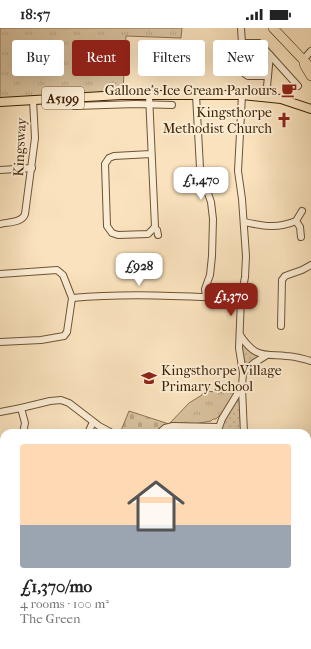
<!DOCTYPE html>
<meta charset="utf-8">
<style>
body{margin:0;font-family:"IM FELL French Canon",serif;background:#f2f2f2;color:#222;height:100vh;display:flex;flex-direction:column;font-size:15px;white-space:nowrap}
*{box-sizing:border-box;margin:0}
p{font-size:13px;color:#767676}
.icon{flex:none;width:22px;height:22px;fill:none;stroke:currentColor;stroke-width:2;stroke-linecap:round;stroke-linejoin:round}
.map{position:relative;flex:1;overflow:hidden}
.drawer{position:absolute;left:0px;top:401px;width:311px;height:220px;display:flex;flex-direction:column;background:#fff;border-radius:12px 12px 0 0;box-shadow:0 4px 16px #0002}
.drawer>*{flex:none}
.hud{position:absolute;left:12px;top:12px;width:287px;height:36px;display:flex;gap:8px}
.price{position:absolute;translate:-50% -34px;padding:0 9px;border-radius:8px;background:#fff;color:#222;font-size:13px;line-height:26px;filter:drop-shadow(0 1px 2px #0008)}
.price::after{content:'';position:absolute;left:50%;top:24px;width:12px;height:9px;margin-left:-6px;background:inherit;clip-path:polygon(0 0,100% 0,50% 100%)}
.price.selected{background:#8f2418;color:#fff}
ul{padding:0;list-style:none}
li{display:grid;align-content:center;gap:8px;height:212px;padding:0 20px}
li+li{border-top:1px solid #e0e0e0}
li span{display:grid;place-items:center;height:124px;border-radius:4px;color:#555}
li>.icon{margin-inline-start:auto}
span .icon{width:72px;height:72px;fill:#fffc;stroke-width:1}
li b{font-size:17px}
.pill{padding:0 14px;border-radius:4px;background:#fff;box-shadow:0 4px 16px #0002;font-size:14px;line-height:36px}
.pill.selected{background:#8f2418;color:#fff}
.status{display:flex;justify-content:space-between;align-items:center;height:28px;padding:0 20px;background:#fff;direction:ltr}
.status svg{height:11px;fill:currentColor}
.map>svg:first-child{display:block}
.grass{fill:url(#grass-dots);stroke:#8c7252}
.cemetery{fill:url(#cemetery-stones);stroke:#8c7252}
.park{fill:url(#park-tufts);stroke:#8c7252}
.lines{fill:none;stroke-linecap:round;stroke-linejoin:round}
.minor-casing{stroke:#6e5334;stroke-width:8}
.major-casing{stroke:#3f2306;stroke-width:10}
.highway-casing{stroke:#3f2306;stroke-width:10}
.minor{stroke:#fbecd4;stroke-width:6}
.major{stroke:#f9e2bd;stroke-width:8}
.highway{stroke:#f9e2bd;stroke-width:9}
.labels{text-anchor:middle;dominant-baseline:central;stroke-width:4;stroke-linejoin:round;paint-order:stroke}
.shield{fill:#fbecd4;stroke:#775f44;stroke-width:1}
.shield-label{font-size:13px;font-weight:bold;fill:#3f2306}
.poi-label{font-size:14px;fill:#3f2306;stroke:#fbecd4;text-anchor:end}
.street-label{font-size:14px;fill:#3f2306;stroke:#fbecd4}
</style>
<div class="status"><b>18:57</b><svg viewBox="0 0 49 12"><path d="M0 12V9h3v3zM5 12V6h3v6zM10 12V3h3v9zM15 12V0h3v12zM26 1h20v11H26zM47 4h2v5h-2z"/></svg></div>
<div class="map">
<svg width="311" height="621" viewBox="0 0 311 621">
<defs>
<pattern id="grass-dots" width="8" height="8" patternUnits="userSpaceOnUse"><rect width="8" height="8" fill="#d9c29e"/><path d="M2 2h.1M6 6h.1" fill="none" stroke="#bba687" stroke-width="1.8" stroke-linecap="round"/></pattern>
<pattern id="cemetery-stones" width="16" height="16" patternUnits="userSpaceOnUse"><rect width="16" height="16" fill="#d9c29e"/><path d="M2 7V4a2 2 0 0 1 4 0v3zM10 15v-3a2 2 0 0 1 4 0v3z" fill="#bba687"/></pattern>
<pattern id="park-tufts" width="24" height="20" patternUnits="userSpaceOnUse"><rect width="24" height="20" fill="#d9c29e"/><path d="M3 7l-1-3M5 7V3M7 7l1-3M15 17l-1-3M17 17v-4M19 17l1-3" fill="none" stroke="#bba687"/></pattern>
</defs>
<rect width="100%" height="100%" fill="#f9e2bd"/>
<filter id="stains"><feTurbulence type="fractalNoise" baseFrequency=".005" numOctaves="4"/><feColorMatrix values="0 0 0 0 .2 0 0 0 0 .09 0 0 0 0 .02 0 0 0 .5 -.17"/></filter>
<radialGradient id="worn" r=".72"><stop offset=".6" stop-color="#630" stop-opacity="0"/><stop offset="1" stop-color="#630" stop-opacity=".3"/></radialGradient>
<g class="grass">
<path d="M241 315 253 325 259 328 246 338 244 337Z"/>
<path d="M239 368 241 405H218L226 389Z"/>
</g>
<g class="cemetery">
<path d="M129 383 169 396 156 405H120Z"/>
<path d="M171 400 213 401 215 404V405H162Z"/>
</g>
<g class="park">
<path d="M0 0H182L181 10 126 8 123 63 0 70Z"/>
<path d="M203 363 235 365 228 379 216 391H213L211 393 194 396H169L189 375 202 367Z"/>
<path d="M307 585 311 586V621H19L14 617H307Z"/>
</g>
<g class="lines">
<defs>
<g id="minor">
<path d="M241 0 244 45 248 48H268"/>
<path d="M242 15H259L270 27 266 69"/>
<path d="M270 27 298 58"/>
<path d="M303 32 311 23"/>
<path d="M149 67 155 199 148 206 118 207 112 205 107 198 105 136 109 130 114 128 151 126"/>
<path d="M196 67 200 140 202 148 211 174 213 191 212 228 210 247 205 261 206 269"/>
<path d="M75 78 136 76 172 77"/>
<path d="M0 142 32 140"/>
<path d="M244 194C263 198 277 201 296 193"/>
<path d="M0 196C8 194 22 195 25 186L35 110 33 72"/>
<path d="M154 200 157 202 158 207"/>
<path d="M301 209 300 199 296 193 302 183"/>
<path d="M0 246 57 242 63 247 72 270 67 304 64 308 41 312 0 314"/>
<path d="M72 270C128 265 184 268 241 271"/>
<path d="M281 298 282 252 285 248 302 242 311 237"/>
<path d="M240 307C255 330 263 326 286 328 295 328 303 331 311 333"/>
<path d="M243 345 254 335 267 327"/>
<path d="M242 360 244 405"/>
<path d="M21 380 25 395 23 405"/>
<path d="M0 384 21 380 50 373 61 372 69 375 99 398 112 405"/>
<path d="M88 405 93 394"/>
<path d="M159 405 165 400 173 398 218 399"/>
<path d="M217 405 222 391 242 358 243 345 239 320 241 271 245 249 246 228 242 171 238 143 242 67"/>
<path d="M308 523 311 516"/>
</g>
<path id="major" d="M0 74 121 67H242L281 71 311 81"/>
<g id="highway">
<path d="M273 0 311 40"/>
<path d="M304 35 305 38 311 48"/>
</g>
</defs>
<use href="#minor" class="minor-casing"/>
<use href="#major" class="major-casing"/>
<use href="#highway" class="highway-casing"/>
<use href="#minor" class="minor"/>
<use href="#major" class="major"/>
<use href="#highway" class="highway"/>
</g>
<defs>
<symbol id="cafe-bare" viewBox="-9 -9 18 18"><path d="M-5.5-4.5H6V0H3Q3 3.5 0 3.5H-2.5Q-5.5 3.5-5.5 0ZM3-3.2v2h1.7v-2ZM-6 4.5H4V6H-6Z" fill="#8f2418" stroke="#fbecd4" stroke-width="2.5" paint-order="stroke"/></symbol>
<symbol id="church-bare" viewBox="-9 -9 18 18"><path d="M-1.2-6h2.4v3.5h3.3v2.4h-3.3V6h-2.4V-.1h-3.3v-2.4h3.3Z" fill="#8f2418" stroke="#fbecd4" stroke-width="2.5" paint-order="stroke"/></symbol>
<symbol id="school-bare" viewBox="-9 -9 18 18"><path d="M0-5L7-2L0 1L-7-2ZM-4 1L0 2.5L4 1V4Q0 6-4 4Z" fill="#8f2418" stroke="#fbecd4" stroke-width="2.5" paint-order="stroke"/></symbol>
</defs>
<g fill-rule="evenodd">
<use href="#cafe-bare" x="278" y="51" width="22" height="22"/>
<use href="#church-bare" x="273" y="81" width="22" height="22"/>
<use href="#school-bare" x="138" y="339" width="22" height="22"/>
</g>
<g class="labels">
<rect class="shield" x="42" y="59" width="42" height="22" rx="3"/>
<g class="shield-label">
<text x="63" y="70">A5199</text>
</g>
<g class="poi-label">
<text x="277" y="62">Gallone's Ice Cream Parlours</text>
<text x="272" y="84">Kingsthorpe<tspan x="272" dy="16">Methodist Church</tspan></text>
<text x="161" y="342" text-anchor="start">Kingsthorpe Village<tspan x="161" dy="16">Primary School</tspan></text>
</g>
<g class="street-label">
<text transform="translate(20 119) rotate(-87)">Kingsway</text>
</g>
</g>
<rect width="100%" height="100%" filter="url(#stains)"/>
<rect width="100%" height="100%" fill="url(#worn)"/>
</svg>
<b class="price" style="left:201px;top:173px">£1,470</b>
<b class="price" style="left:139px;top:259px">£928</b>
<b class="price selected" style="left:231px;top:289px">£1,370</b>
<div class="hud">
<a class="pill">Buy</a>
<a class="pill selected">Rent</a>
<a class="pill">Filters</a>
<a class="pill">New</a>
</div>
<section class="drawer">
<ul>
<li><span style="background:linear-gradient(#ffd9b3 65%,#9aa5b1 0)"><svg class="icon" aria-label="home" viewBox="0 0 24 24"><path d="M3 11l9-7 9 7M6 9v11h12V9"/></svg></span><div><b>£1,370/mo</b><p>4 rooms · 100 m²</p><p>The Green</p></div></li>
</ul>
</section>
</div>
